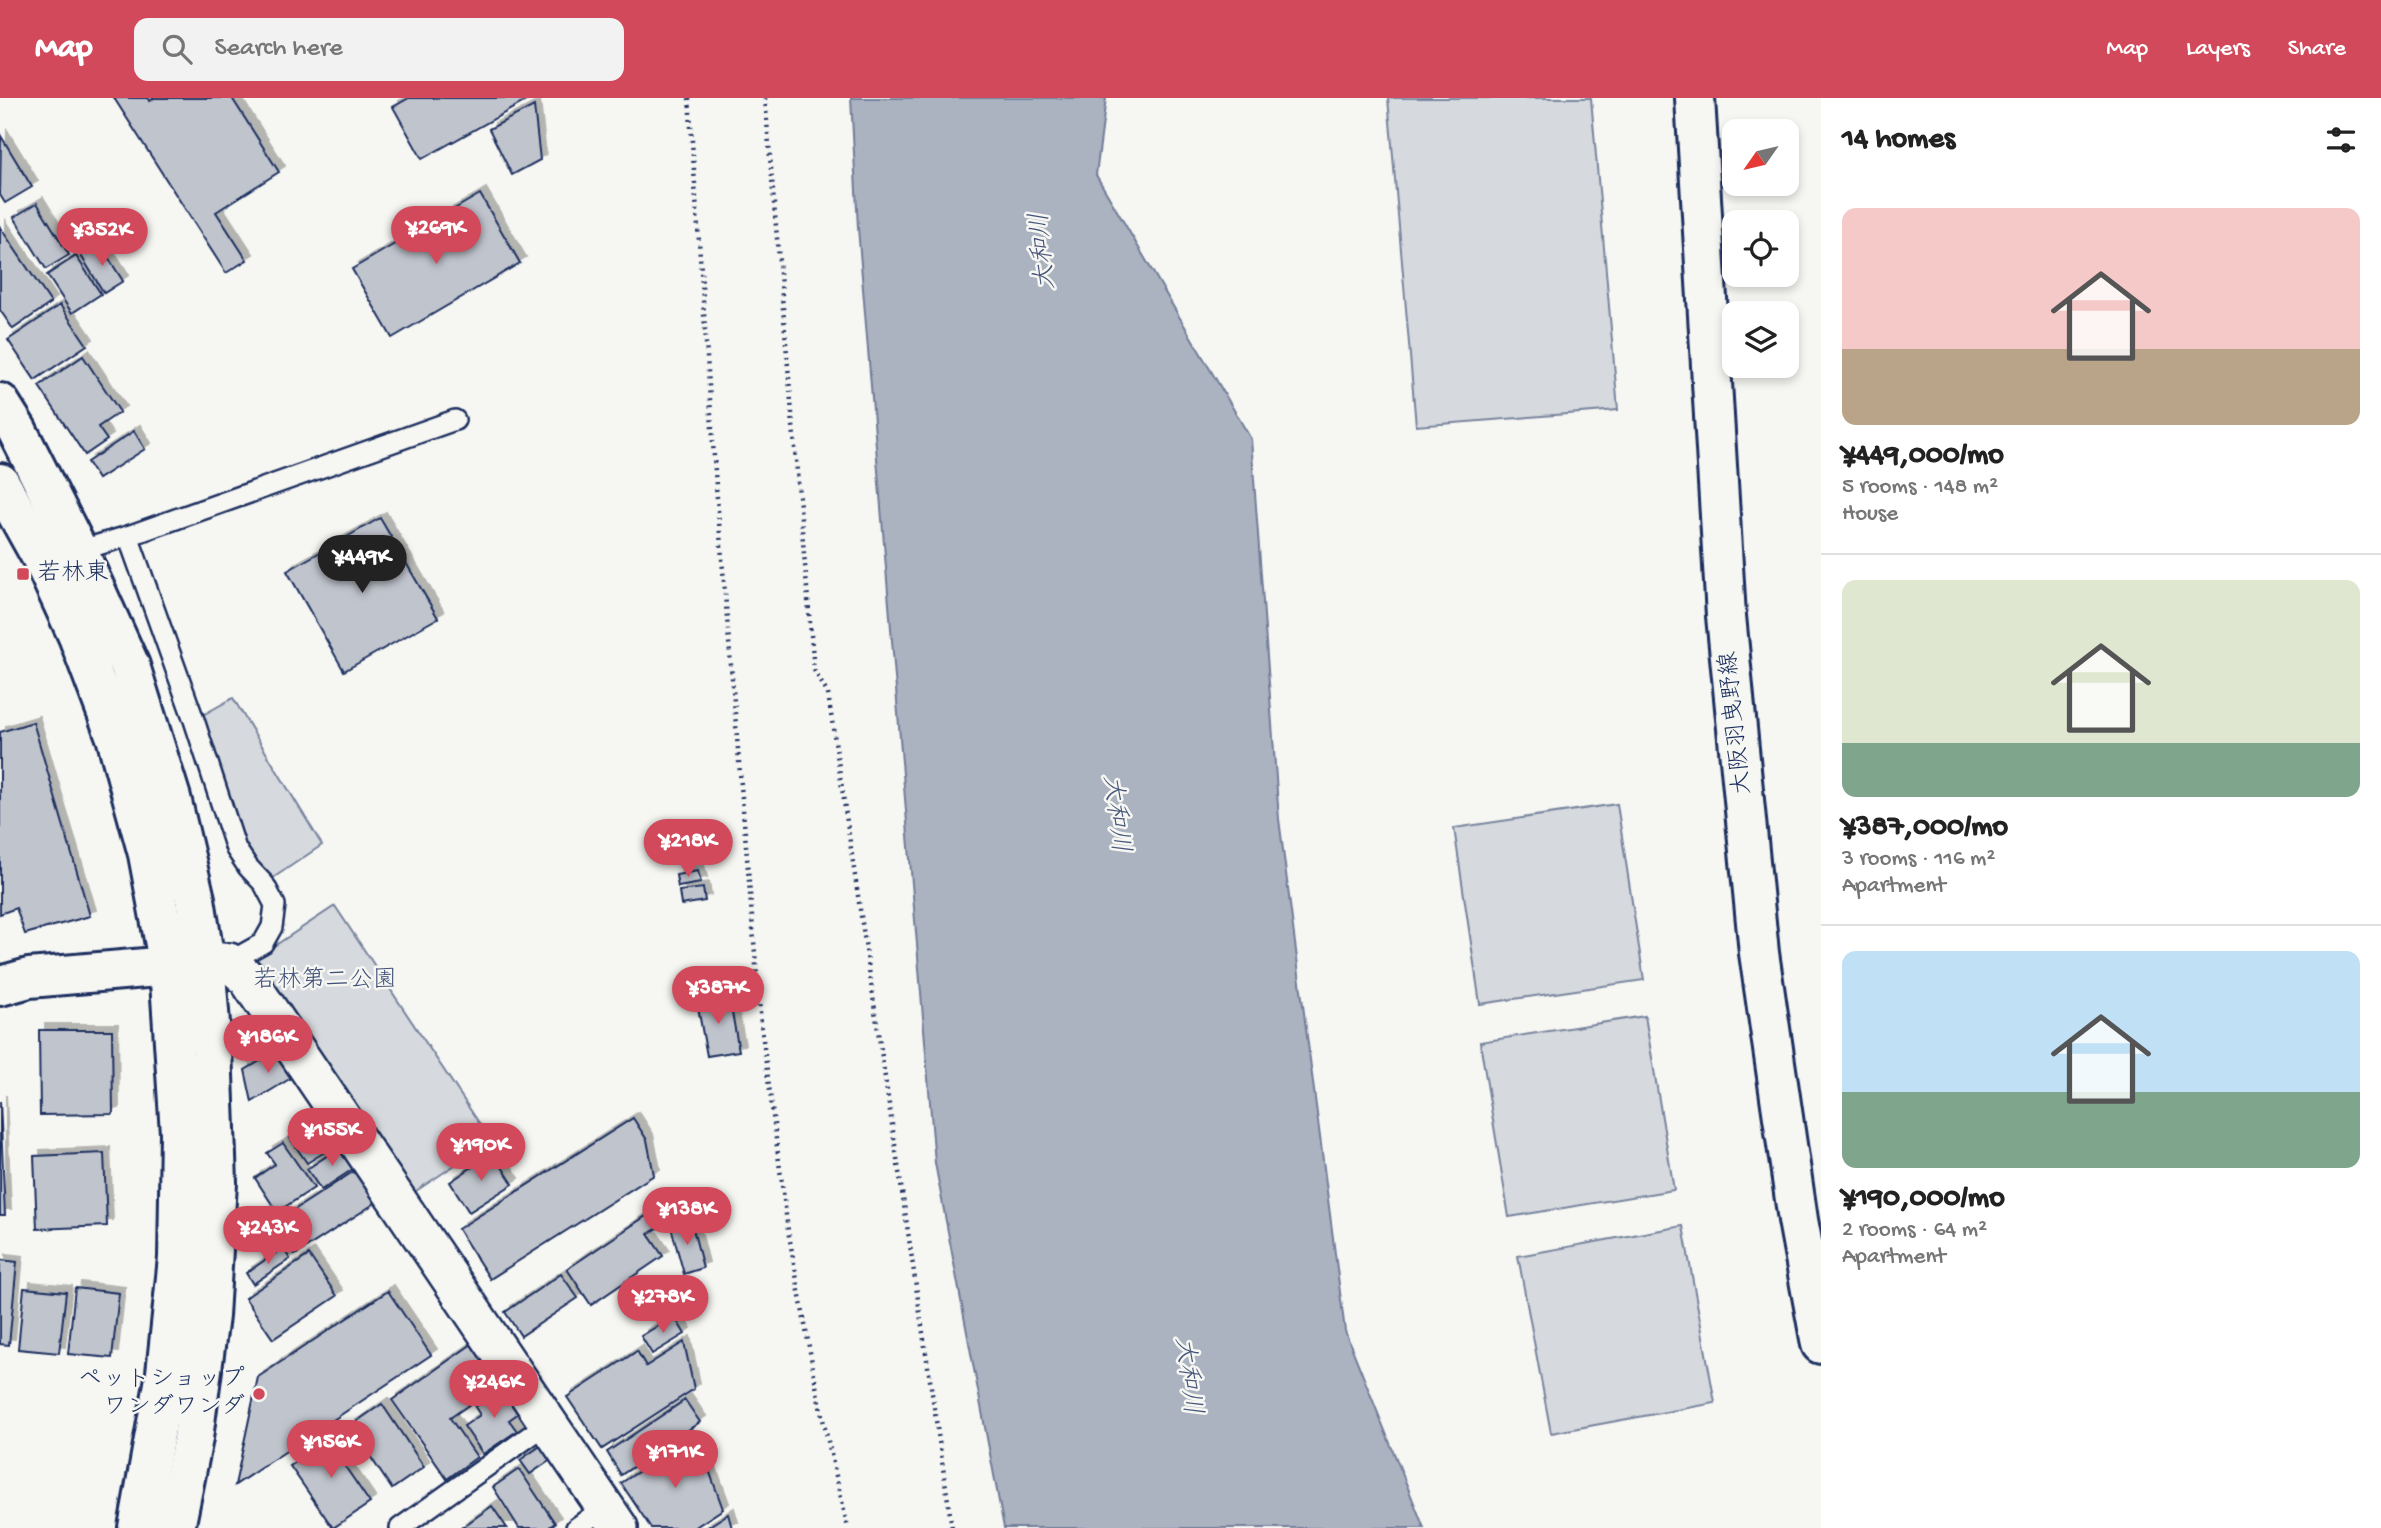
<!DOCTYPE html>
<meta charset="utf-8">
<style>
body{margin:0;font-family:"Gochi Hand","Klee One",sans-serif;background:#f2f2f2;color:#222;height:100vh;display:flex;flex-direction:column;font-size:26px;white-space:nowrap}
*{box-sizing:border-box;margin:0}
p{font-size:23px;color:#767676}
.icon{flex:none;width:38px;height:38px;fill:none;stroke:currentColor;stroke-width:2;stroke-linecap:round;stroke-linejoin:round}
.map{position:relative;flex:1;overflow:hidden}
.details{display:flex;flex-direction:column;background:#fff;width:560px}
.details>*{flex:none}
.needle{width:46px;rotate:236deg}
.controls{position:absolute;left:1722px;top:21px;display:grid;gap:14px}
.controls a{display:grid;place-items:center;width:77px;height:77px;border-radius:14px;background:#fff;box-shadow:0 4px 10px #0003;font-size:35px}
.price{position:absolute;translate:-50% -60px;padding:0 16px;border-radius:24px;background:#d1495b;color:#fff;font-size:23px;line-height:46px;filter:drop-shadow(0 2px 4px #0008)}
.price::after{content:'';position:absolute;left:50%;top:42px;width:21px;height:16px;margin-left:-10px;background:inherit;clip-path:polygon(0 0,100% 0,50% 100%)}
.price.selected{background:#222;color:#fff}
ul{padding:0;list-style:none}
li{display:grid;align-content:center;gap:14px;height:371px;padding:0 21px}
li+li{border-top:2px solid #e0e0e0}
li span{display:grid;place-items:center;height:217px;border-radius:14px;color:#555}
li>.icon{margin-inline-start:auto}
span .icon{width:126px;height:126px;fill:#fffc;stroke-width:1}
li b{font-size:30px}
h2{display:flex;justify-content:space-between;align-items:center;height:84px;padding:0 21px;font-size:30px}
header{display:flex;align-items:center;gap:42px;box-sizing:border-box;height:98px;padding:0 35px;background:#d1495b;color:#fff}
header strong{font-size:33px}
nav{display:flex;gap:38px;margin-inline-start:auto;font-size:24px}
.search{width:490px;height:63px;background:#f2f2f2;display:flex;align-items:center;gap:18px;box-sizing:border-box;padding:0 24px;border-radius:14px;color:#767676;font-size:26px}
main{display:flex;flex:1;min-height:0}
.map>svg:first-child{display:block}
.green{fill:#d6d9dd;stroke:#78849e;stroke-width:2}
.water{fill:#abb2c0;stroke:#717e99;stroke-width:2}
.building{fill:#c0c4cd;stroke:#1b2f5e;stroke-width:2;filter:url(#shadow)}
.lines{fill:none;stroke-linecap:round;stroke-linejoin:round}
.service-casing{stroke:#1b2f5e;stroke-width:24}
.minor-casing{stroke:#1b2f5e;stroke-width:42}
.tertiary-casing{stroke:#1b2f5e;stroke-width:44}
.secondary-casing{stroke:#1b2f5e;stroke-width:44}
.path{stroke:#1b2f5e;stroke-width:4.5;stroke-dasharray:2 5;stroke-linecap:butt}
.service{stroke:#f6f6f2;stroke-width:19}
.minor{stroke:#f6f6f2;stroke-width:37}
.tertiary{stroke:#f6f6f2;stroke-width:38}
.secondary{stroke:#f6f6f2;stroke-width:38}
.poi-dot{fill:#d1495b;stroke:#f6f6f2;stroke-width:2.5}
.labels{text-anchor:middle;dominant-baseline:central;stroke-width:5;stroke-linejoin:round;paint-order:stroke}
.poi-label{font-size:24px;fill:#1b2f5e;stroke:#f6f6f2;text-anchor:start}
.street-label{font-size:24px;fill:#1b2f5e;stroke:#f6f6f2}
.park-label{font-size:24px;fill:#405177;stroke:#f6f6f2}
.water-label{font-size:26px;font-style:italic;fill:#46567b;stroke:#f6f6f2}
</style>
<header>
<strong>Map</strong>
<div class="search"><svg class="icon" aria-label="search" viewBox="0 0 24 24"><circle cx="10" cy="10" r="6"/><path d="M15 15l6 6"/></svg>Search here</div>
<nav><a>Map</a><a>Layers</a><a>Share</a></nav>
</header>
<main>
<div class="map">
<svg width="1821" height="1430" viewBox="0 0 1821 1430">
<defs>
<filter id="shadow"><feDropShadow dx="6" dy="-6" stdDeviation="0" flood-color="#0004"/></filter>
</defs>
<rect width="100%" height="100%" fill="#f6f6f2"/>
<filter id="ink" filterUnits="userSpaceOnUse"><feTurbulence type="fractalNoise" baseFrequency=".0143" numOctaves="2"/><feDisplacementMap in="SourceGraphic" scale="14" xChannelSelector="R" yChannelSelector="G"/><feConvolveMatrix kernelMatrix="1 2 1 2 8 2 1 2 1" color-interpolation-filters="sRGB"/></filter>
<g filter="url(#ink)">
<g class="green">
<path d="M1388 0H1591L1618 312 1416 328Z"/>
<path d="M233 600 322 747 264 786 248 769 194 622Z"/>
<path d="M1617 706 1644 882 1480 906 1454 730Z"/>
<path d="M335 808 491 1043 413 1095 250 864Z"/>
<path d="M1645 918 1674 1092 1509 1119 1480 944Z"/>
<path d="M1683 1128 1715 1305 1551 1335 1518 1158Z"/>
</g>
<path class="water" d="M851 0H1106L1096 77 1251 341 1279 721 1345 1233 1424 1430H1004L935 1065 858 130Z"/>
<g class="building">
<path d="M114 0H148L150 3 154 0H232L279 74 216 114 247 162 226 175Z"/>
<path d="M409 0H531L422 61 393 9Z"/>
<path d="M534 8 540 62 512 77 489 31Z"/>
<path d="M1 38 32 89 5 105 0 97Z"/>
<path d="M480 96 520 165 392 240 352 171Z"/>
<path d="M37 105 69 157 46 171 14 119Z"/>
<path d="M0 129 51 205 13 231 0 212Z"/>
<path d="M99 145 123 183 104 195 80 156Z"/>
<path d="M76 158 101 196 72 215 47 177Z"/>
<path d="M60 207 87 247 35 282 8 242Z"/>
<path d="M83 258 120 314 98 329 107 342 85 357 39 288Z"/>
<path d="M134 333 145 351 98 381 87 364Z"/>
<path d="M380 420 438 520 344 573 287 473Z"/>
<path d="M33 624 90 818 25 836 16 810 0 816V634Z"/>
<path d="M698 773 701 785 678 789 676 777Z"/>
<path d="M703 790 705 803 681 807 679 793Z"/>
<path d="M729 898 739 953 707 958 697 904Z"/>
<path d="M260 917 277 946 249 963 242 951 243 927Z"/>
<path d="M39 932H112L113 1016 40 1017Z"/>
<path d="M280 951 296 977 252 1004 245 972Z"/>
<path d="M0 1003 5 1117H0Z"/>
<path d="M322 1019 331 1031 321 1038 330 1051 307 1065 290 1040Z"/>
<path d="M633 1020 647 1042 654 1077 490 1181 458 1131Z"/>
<path d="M283 1045 314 1090 277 1114 255 1080 275 1066 267 1055Z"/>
<path d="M342 1048 356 1069 321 1092 307 1071Z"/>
<path d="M104 1055 107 1128 37 1131 34 1058Z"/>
<path d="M493 1055 513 1086 469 1114 450 1084Z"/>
<path d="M359 1070 380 1102 295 1157 274 1125Z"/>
<path d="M649 1116 658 1130 648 1136 663 1158 591 1207 567 1171Z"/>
<path d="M691 1123 703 1170 684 1176 671 1129Z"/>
<path d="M283 1150 290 1161 253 1186 246 1175Z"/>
<path d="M309 1157 337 1198 273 1241 245 1200Z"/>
<path d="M0 1162 17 1164 9 1247 0 1246Z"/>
<path d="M561 1176 578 1200 521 1238 505 1214Z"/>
<path d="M24 1190 66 1194 59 1255 18 1251Z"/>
<path d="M75 1190 119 1195 112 1260 68 1256Z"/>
<path d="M388 1193 431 1257 235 1387 258 1279Z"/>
<path d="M674 1218 685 1236 652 1256 641 1238Z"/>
<path d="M684 1244 694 1291 602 1351 567 1299 637 1253 646 1268Z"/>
<path d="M472 1246 499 1286 450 1320 477 1359 447 1381 392 1302Z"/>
<path d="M507 1287 523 1312 509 1322 517 1333 483 1356 464 1328 480 1317 475 1309Z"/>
<path d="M685 1302 700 1324 621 1377 607 1354Z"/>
<path d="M382 1306 424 1369 392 1391 350 1328Z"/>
<path d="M341 1333 356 1354 342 1364 370 1405 333 1430 290 1368Z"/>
<path d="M689 1341 710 1375 723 1411 694 1430H651L621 1385Z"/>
<path d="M542 1347 552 1361 530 1376 520 1362Z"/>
<path d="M519 1371 555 1425 548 1430H519L493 1389Z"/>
<path d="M492 1408 507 1430H461Z"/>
<path d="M728 1416 732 1430H706Z"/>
</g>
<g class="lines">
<defs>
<g id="service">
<path d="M128 438 194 622 236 751 248 769 264 786 275 807 272 829 263 845 229 864"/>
<path d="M78 453 128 438 455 322"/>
<path d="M400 1430 548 1325"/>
<path d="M576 1430 605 1409"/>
</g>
<path id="minor" d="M205 864H229L247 880 619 1430"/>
<g id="tertiary">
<path d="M0 305 17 332 78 453 130 568 171 700 195 801 205 864 212 950 217 1085 209 1218 193 1340 175 1430"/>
<path d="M0 385 44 464 78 538 116 639 148 756 169 868 180 1035 178 1160 166 1275 138 1430"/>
<path d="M0 888 29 880 192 866"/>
</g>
<path id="secondary" d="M1695 0 1726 518 1759 855 1798 1122 1821 1246"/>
</defs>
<use href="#service" class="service-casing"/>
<use href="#minor" class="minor-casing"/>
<use href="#tertiary" class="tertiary-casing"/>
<use href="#secondary" class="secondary-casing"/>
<g class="path">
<path d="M689 0 716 388 761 927 788 1132 819 1304 848 1430"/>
<path d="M765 0 814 572 828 596 952 1430"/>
</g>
<use href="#service" class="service"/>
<use href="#minor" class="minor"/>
<use href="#tertiary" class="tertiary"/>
<use href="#secondary" class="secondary"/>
</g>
</g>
<g class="poi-dot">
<rect x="16" y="469" width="14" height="14" rx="3.5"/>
<circle cx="259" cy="1296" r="7"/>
</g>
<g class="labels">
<g class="poi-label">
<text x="37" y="476">若林東</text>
<text x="245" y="1282" text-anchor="end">ペットショップ<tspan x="245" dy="28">ワンダワンダ</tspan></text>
</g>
<g class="street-label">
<text transform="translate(1737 625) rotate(-96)">大阪羽曳野線</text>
</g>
<g class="park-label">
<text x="325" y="883">若林第二公園</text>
</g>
<g class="water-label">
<text transform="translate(1045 153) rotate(-95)">大和川</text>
<text transform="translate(1114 716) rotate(83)">大和川</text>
<text transform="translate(1186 1278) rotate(83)">大和川</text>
</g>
</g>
</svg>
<div class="controls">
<a><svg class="needle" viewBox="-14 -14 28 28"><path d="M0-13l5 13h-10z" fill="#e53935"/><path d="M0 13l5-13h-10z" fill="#767676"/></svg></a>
<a><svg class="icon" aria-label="locate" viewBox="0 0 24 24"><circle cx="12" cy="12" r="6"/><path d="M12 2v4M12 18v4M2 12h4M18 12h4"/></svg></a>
<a><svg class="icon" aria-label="layers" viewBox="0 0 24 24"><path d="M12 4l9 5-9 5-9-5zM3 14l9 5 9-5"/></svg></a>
</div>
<b class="price" style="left:436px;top:168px">¥269K</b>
<b class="price" style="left:102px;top:170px">¥352K</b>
<b class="price selected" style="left:362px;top:497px">¥449K</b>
<b class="price" style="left:688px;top:781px">¥218K</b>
<b class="price" style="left:718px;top:928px">¥387K</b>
<b class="price" style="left:268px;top:977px">¥186K</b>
<b class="price" style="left:332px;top:1070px">¥155K</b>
<b class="price" style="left:481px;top:1085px">¥190K</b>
<b class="price" style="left:687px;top:1149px">¥138K</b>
<b class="price" style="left:268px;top:1168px">¥243K</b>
<b class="price" style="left:663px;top:1237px">¥278K</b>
<b class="price" style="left:494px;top:1322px">¥246K</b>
<b class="price" style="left:331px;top:1382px">¥156K</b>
<b class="price" style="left:675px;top:1392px">¥171K</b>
</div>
<section class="details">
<h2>14 homes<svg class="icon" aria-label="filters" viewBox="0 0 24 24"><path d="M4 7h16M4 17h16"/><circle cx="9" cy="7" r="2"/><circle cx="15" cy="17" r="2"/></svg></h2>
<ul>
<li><span style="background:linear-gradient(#f6c9c9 65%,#b9a48a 0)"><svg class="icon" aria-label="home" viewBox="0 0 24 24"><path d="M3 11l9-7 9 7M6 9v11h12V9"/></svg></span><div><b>¥449,000/mo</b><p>5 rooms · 148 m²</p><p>House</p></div></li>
<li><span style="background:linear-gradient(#dfe7d0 75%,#7fa58c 0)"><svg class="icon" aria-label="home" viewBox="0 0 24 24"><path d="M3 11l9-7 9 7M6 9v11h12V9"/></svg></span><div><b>¥387,000/mo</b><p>3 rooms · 116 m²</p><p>Apartment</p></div></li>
<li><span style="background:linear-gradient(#bfe0f5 65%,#7fa58c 0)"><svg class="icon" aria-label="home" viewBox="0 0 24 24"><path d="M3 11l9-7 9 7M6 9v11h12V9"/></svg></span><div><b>¥190,000/mo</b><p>2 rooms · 64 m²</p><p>Apartment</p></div></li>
</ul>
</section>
</main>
